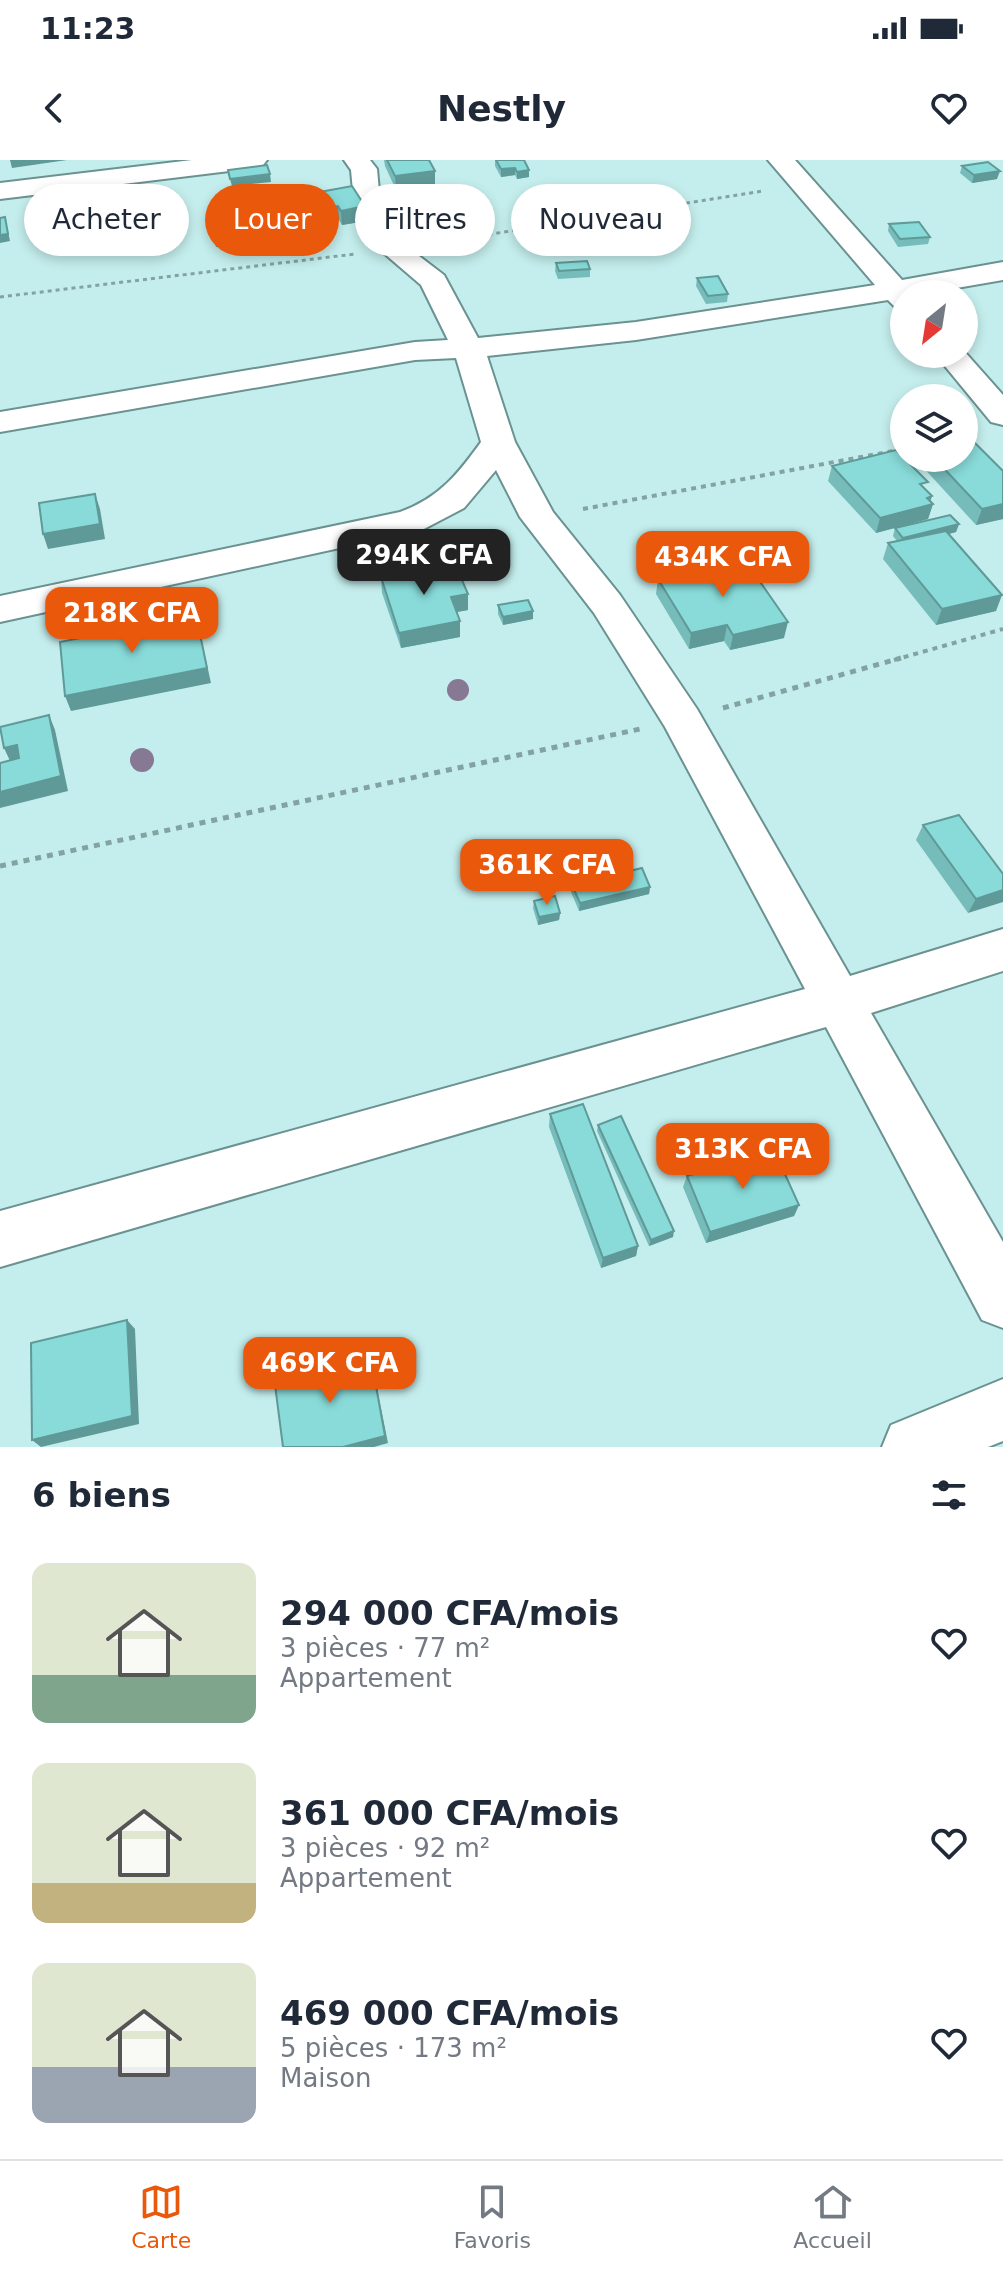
<!DOCTYPE html>
<html lang="fr">
<meta charset="utf-8">
<style>
body{margin:0;font-family:"DejaVu Sans",sans-serif;background:#f6f6f7;color:#1f2937;height:100vh;display:flex;flex-direction:column;font-size:30px;white-space:nowrap}
*{box-sizing:border-box;margin:0}
p{font-size:26px;color:#747a83}
.icon{flex:none;width:44px;height:44px;fill:none;stroke:currentColor;stroke-width:2;stroke-linecap:round;stroke-linejoin:round}
.map{position:relative;height:1287px;overflow:hidden}
.sheet{display:flex;flex-direction:column;background:#fff;flex:1}
.sheet>*{flex:none}
.hud{position:absolute;left:24px;top:24px;width:956px;height:72px;display:flex;gap:16px}
.needle{width:52px;rotate:210deg}
.fabs{position:absolute;left:890px;top:120px;display:grid;gap:16px}
.fabs a{display:grid;place-items:center;width:88px;height:88px;border-radius:50%;background:#fff;box-shadow:0 4px 12px #0003;font-size:40px}
.price{position:absolute;translate:-50% -68px;padding:0 18px;border-radius:16px;background:#ea580c;color:#fff;font-size:26px;line-height:52px;filter:drop-shadow(0 2px 4px #0008)}
.price::after{content:'';position:absolute;left:50%;top:48px;width:24px;height:18px;margin-left:-12px;background:inherit;clip-path:polygon(0 0,100% 0,50% 100%)}
.price.on{background:#222;color:#fff}
ul{padding:0;list-style:none}
li{display:flex;align-items:center;gap:24px;height:200px;padding:0 32px}
li span{display:grid;place-items:center;flex:none;width:224px;height:160px;border-radius:16px;color:#555}
li>.icon{margin-inline-start:auto}
span .icon{width:96px;height:96px;fill:#fffc;stroke-width:1}
li b{font-size:34px}
h2{display:flex;justify-content:space-between;align-items:center;height:96px;padding:0 32px;font-size:34px}
.pill{padding:0 28px;border-radius:36px;background:#fff;box-shadow:0 4px 12px #0003;font-size:28px;line-height:72px}
.pill.on{background:#ea580c;color:#fff}
.status{display:flex;justify-content:space-between;align-items:center;height:56px;padding:0 40px;background:#fff;direction:ltr}
.status svg{height:22px;fill:currentColor}
header{display:flex;justify-content:space-between;align-items:center;height:104px;padding:0 32px;background:#fff;font-size:36px;font-weight:800}
.dock{display:flex;justify-content:space-around;align-items:center;height:112px;border-top:2px solid #e0e1e3;background:#fff;font-size:22px;color:#747a83}
.dock a{display:grid;justify-items:center;gap:4px}
.dock .on{color:#ea580c}
.map>svg:first-child{display:block}
.lines{fill:none;stroke-linecap:round;stroke-linejoin:round}
.minor-casing{stroke:#6a9291;stroke-width:4}
.path-far2{stroke:#83a3a2;stroke-width:3;stroke-dasharray:4 4;stroke-linecap:butt}
.path-far1{stroke:#83a3a2;stroke-width:4;stroke-dasharray:5 5;stroke-linecap:butt}
.path{stroke:#83a3a2;stroke-width:5;stroke-dasharray:6 6;stroke-linecap:butt}
.minor{fill:#fff;fill-rule:evenodd}
.tree{fill:#877894}
.wall{fill:#75bcbb}
.shaded-wall{fill:#5f9998}
.building{fill:#88dbd9;stroke:#5f9998;stroke-width:2}
</style>
<div class="status"><b>11:23</b><svg viewBox="0 0 49 12"><path d="M0 12V9h3v3zM5 12V6h3v6zM10 12V3h3v9zM15 12V0h3v12zM26 1h20v11H26zM47 4h2v5h-2z"/></svg></div>
<header><svg class="icon" aria-label="back" viewBox="0 0 24 24"><path d="M15 5l-7 7 7 7"/></svg>Nestly<svg class="icon" aria-label="heart" viewBox="0 0 24 24"><path d="M12 20l-8-8c-3-5 5-10 8-4 3-6 11-1 8 4z"/></svg></header>
<div class="map">
<svg width="1003" height="1287" viewBox="0 0 1003 1287">
<rect width="100%" height="100%" fill="#c4eeed"/>
<g class="lines">
<defs>
<g id="minor">
<path d="M192 0H267L263 5 254 8 0 39V23Z"/>
<path d="M344 0H370L377 9 379 31 399 60 406 86 444 115 478 178 636 162 875 125 768 0H795L902 120 1003 102V120L922 134H904V149L894 146 888 140 636 180 487 196 515 282 553 352 620 435 697 549 850 816 1003 769V811L871 853 1003 1082V1168L982 1160 826 867 0 1107V1051L805 829 665 567 594 453 520 357 496 310 464 348 422 370 0 462V436L400 352C439 338 458 314 481 282L456 198 415 200 0 272V252L415 182 448 180 421 125 379 89 373 60 353 31 351 10Z"/>
<path d="M964 191 1003 235V265L991 262 935 194H964Z"/>
<path d="M1003 1219V1281L988 1287H882L891 1265Z"/>
</g>
</defs>
<use href="#minor" class="minor-casing"/>
<g class="path-far2">
<path d="M441 82 763 31"/>
<path d="M0 137 355 94"/>
</g>
<g class="path-far1">
<path d="M583 349 904 289"/>
<path d="M894 500 1003 469"/>
</g>
<g class="path">
<path d="M723 548 901 498"/>
<path d="M0 706 640 569"/>
</g>
<use href="#minor" class="minor"/>
</g>
<g class="tree">
<circle cx="458" cy="530" r="11"/>
<circle cx="142" cy="600" r="12"/>
</g>
<g class="wall">
<path d="M384 0H429L435 11V25L396 30 385 6Z"/>
<path d="M495 0H524L529 17 517 19 515 15 501 17 495 6Z"/>
<path d="M962 6 997 19 972 23 960 13Z"/>
<path d="M298 36 365 46 366 61 342 65 339 60 309 66 300 50Z"/>
<path d="M246 44 304 73 306 87 264 94 248 58Z"/>
<path d="M889 64 930 77 928 84 898 87 888 71Z"/>
<path d="M556 103 590 109V117L558 119 555 111Z"/>
<path d="M697 118 728 134 727 142 706 144 696 126Z"/>
<path d="M923 298H964L1003 311V359L976 365 921 305Z"/>
<path d="M832 306 926 329 931 341 933 344 928 359 876 373 828 321Z"/>
<path d="M959 364 956 372 949 374 996 451 936 465 883 399 888 383 897 381 893 376 895 368Z"/>
<path d="M381 417 468 434V450L456 452 460 461V477L401 488 382 433Z"/>
<path d="M658 419 784 478 730 490 724 481 689 489 656 434Z"/>
<path d="M498 445 533 459 503 465 498 454Z"/>
<path d="M923 665 1003 714 968 753 916 680Z"/>
<path d="M572 725 650 727 649 734 579 751 571 732Z"/>
<path d="M534 741 560 753 559 760 538 765 533 748Z"/>
<path d="M550 954 638 1086 636 1096 601 1108 549 967Z"/>
<path d="M598 965 673 1077 649 1086 597 971Z"/>
<path d="M687 1016 799 1045 794 1056 706 1083 683 1027Z"/>
</g>
<g class="shaded-wall">
<path d="M10 0H67L12 8Z"/>
<path d="M515 8V15L501 17V9Z"/>
<path d="M529 10V17L517 19V12Z"/>
<path d="M435 11V25L396 30 395 16Z"/>
<path d="M1000 11 997 19 972 23 974 15Z"/>
<path d="M270 14 271 22 232 26 230 19Z"/>
<path d="M338 46 339 60 309 66 308 51Z"/>
<path d="M365 46 366 61 342 65 341 51Z"/>
<path d="M5 57 10 81 0 83V75Z"/>
<path d="M304 73 306 87 264 94 262 79Z"/>
<path d="M250 74 252 82 216 87 215 79Z"/>
<path d="M95 334 100 349 105 379 48 389 43 374Z"/>
<path d="M932 336 929 345 933 344 928 359 876 373 880 358Z"/>
<path d="M1003 344V359L976 365 982 349Z"/>
<path d="M959 364 956 372 901 386 903 378Z"/>
<path d="M468 434V450L452 453 451 437Z"/>
<path d="M1002 435 996 451 936 465 942 449Z"/>
<path d="M533 451V459L503 465V457Z"/>
<path d="M196 455 211 523 71 551 65 536Z"/>
<path d="M460 461V477L401 488 399 473Z"/>
<path d="M788 462 784 478 730 490 733 475Z"/>
<path d="M727 465 724 481 689 489 691 473Z"/>
<path d="M49 555 55 570 68 631 0 648V632Z"/>
<path d="M17 585 24 600 11 603 4 588Z"/>
<path d="M650 727 649 734 579 751 580 743Z"/>
<path d="M1003 730V742L968 753 976 739Z"/>
<path d="M560 753 559 760 538 765 539 757Z"/>
<path d="M799 1045 794 1056 706 1083 710 1072Z"/>
<path d="M674 1071 673 1077 649 1086 651 1080Z"/>
<path d="M638 1086 636 1096 601 1108 603 1098Z"/>
<path d="M127 1160 135 1169 139 1264 41 1287 32 1280Z"/>
<path d="M370 1193 388 1283 374 1287H343Z"/>
</g>
<g class="building">
<path d="M387 0H429L435 11 395 16Z"/>
<path d="M496 0H524L529 10 517 12 515 8 501 9Z"/>
<path d="M988 2 1000 11 974 15 962 6Z"/>
<path d="M267 5 270 14 230 19 228 10Z"/>
<path d="M352 26 365 46 341 51 338 46 308 51 298 36Z"/>
<path d="M287 37 304 73 262 79 246 44Z"/>
<path d="M242 52 250 74 215 79 207 56Z"/>
<path d="M5 57 8 74 0 75V58Z"/>
<path d="M919 62 930 77 900 79 889 64Z"/>
<path d="M587 101 590 109 559 111 556 103Z"/>
<path d="M718 116 728 134 708 136 697 118Z"/>
<path d="M972 280 1003 311V344L982 349 934 298H964V282Z"/>
<path d="M896 290 928 322 920 324 932 336 927 338 933 344 880 358 832 306Z"/>
<path d="M95 334 100 364 43 374 39 343Z"/>
<path d="M950 355 959 364 903 378 895 368Z"/>
<path d="M946 371 1002 435 942 449 888 383Z"/>
<path d="M745 400 788 462 733 475 727 465 691 473 658 419Z"/>
<path d="M455 404 468 434 451 437 460 461 399 473 381 417Z"/>
<path d="M528 440 533 451 503 457 498 445Z"/>
<path d="M196 455 207 508 65 536 60 482Z"/>
<path d="M49 555 61 616 0 632V603L19 598 17 585 4 588 0 567Z"/>
<path d="M959 655 1003 714V730L976 739 923 665Z"/>
<path d="M642 708 650 727 580 743 572 725Z"/>
<path d="M555 736 560 753 539 757 534 741Z"/>
<path d="M583 944 638 1086 603 1098 550 954Z"/>
<path d="M621 956 674 1071 651 1080 598 965Z"/>
<path d="M774 990 799 1045 710 1072 687 1016Z"/>
<path d="M127 1160 132 1256 32 1280 31 1183Z"/>
<path d="M370 1193 385 1276 343 1287H283L274 1217Z"/>
</g>
</svg>
<div class="fabs">
<a><svg class="needle" viewBox="-14 -14 28 28"><path d="M0-13l5 13h-10z" fill="#e53935"/><path d="M0 13l5-13h-10z" fill="#747a83"/></svg></a>
<a><svg class="icon" aria-label="layers" viewBox="0 0 24 24"><path d="M12 4l9 5-9 5-9-5zM3 14l9 5 9-5"/></svg></a>
</div>
<b class="price on" style="left:424px;top:437px">294K CFA</b>
<b class="price" style="left:723px;top:439px">434K CFA</b>
<b class="price" style="left:132px;top:495px">218K CFA</b>
<b class="price" style="left:547px;top:747px">361K CFA</b>
<b class="price" style="left:743px;top:1031px">313K CFA</b>
<b class="price" style="left:330px;top:1245px">469K CFA</b>
<div class="hud">
<a class="pill">Acheter</a>
<a class="pill on">Louer</a>
<a class="pill">Filtres</a>
<a class="pill">Nouveau</a>
</div>
</div>
<section class="sheet">
<h2>6 biens<svg class="icon" aria-label="filters" viewBox="0 0 24 24"><path d="M4 7h16M4 17h16"/><circle cx="9" cy="7" r="2"/><circle cx="15" cy="17" r="2"/></svg></h2>
<ul>
<li><span style="background:linear-gradient(#dfe7d0 70%,#7fa58c 0)"><svg class="icon" aria-label="home" viewBox="0 0 24 24"><path d="M3 11l9-7 9 7M6 9v11h12V9"/></svg></span><div><b>294 000 CFA/mois</b><p>3 pièces · 77 m²</p><p>Appartement</p></div><svg class="icon" aria-label="heart" viewBox="0 0 24 24"><path d="M12 20l-8-8c-3-5 5-10 8-4 3-6 11-1 8 4z"/></svg></li>
<li><span style="background:linear-gradient(#dfe7d0 75%,#c2b280 0)"><svg class="icon" aria-label="home" viewBox="0 0 24 24"><path d="M3 11l9-7 9 7M6 9v11h12V9"/></svg></span><div><b>361 000 CFA/mois</b><p>3 pièces · 92 m²</p><p>Appartement</p></div><svg class="icon" aria-label="heart" viewBox="0 0 24 24"><path d="M12 20l-8-8c-3-5 5-10 8-4 3-6 11-1 8 4z"/></svg></li>
<li><span style="background:linear-gradient(#dfe7d0 65%,#9aa5b1 0)"><svg class="icon" aria-label="home" viewBox="0 0 24 24"><path d="M3 11l9-7 9 7M6 9v11h12V9"/></svg></span><div><b>469 000 CFA/mois</b><p>5 pièces · 173 m²</p><p>Maison</p></div><svg class="icon" aria-label="heart" viewBox="0 0 24 24"><path d="M12 20l-8-8c-3-5 5-10 8-4 3-6 11-1 8 4z"/></svg></li>
</ul>
</section>
<nav class="dock">
<a class="on"><svg class="icon" aria-label="map" viewBox="0 0 24 24"><path d="M3 6l6-2 6 2 6-2v14l-6 2-6-2-6 2zM9 4v14M15 6v14"/></svg>Carte</a>
<a><svg class="icon" aria-label="saved" viewBox="0 0 24 24"><path d="M7 4h10v16l-5-4-5 4z"/></svg>Favoris</a>
<a><svg class="icon" aria-label="home" viewBox="0 0 24 24"><path d="M3 11l9-7 9 7M6 9v11h12V9"/></svg>Accueil</a>
</nav>
